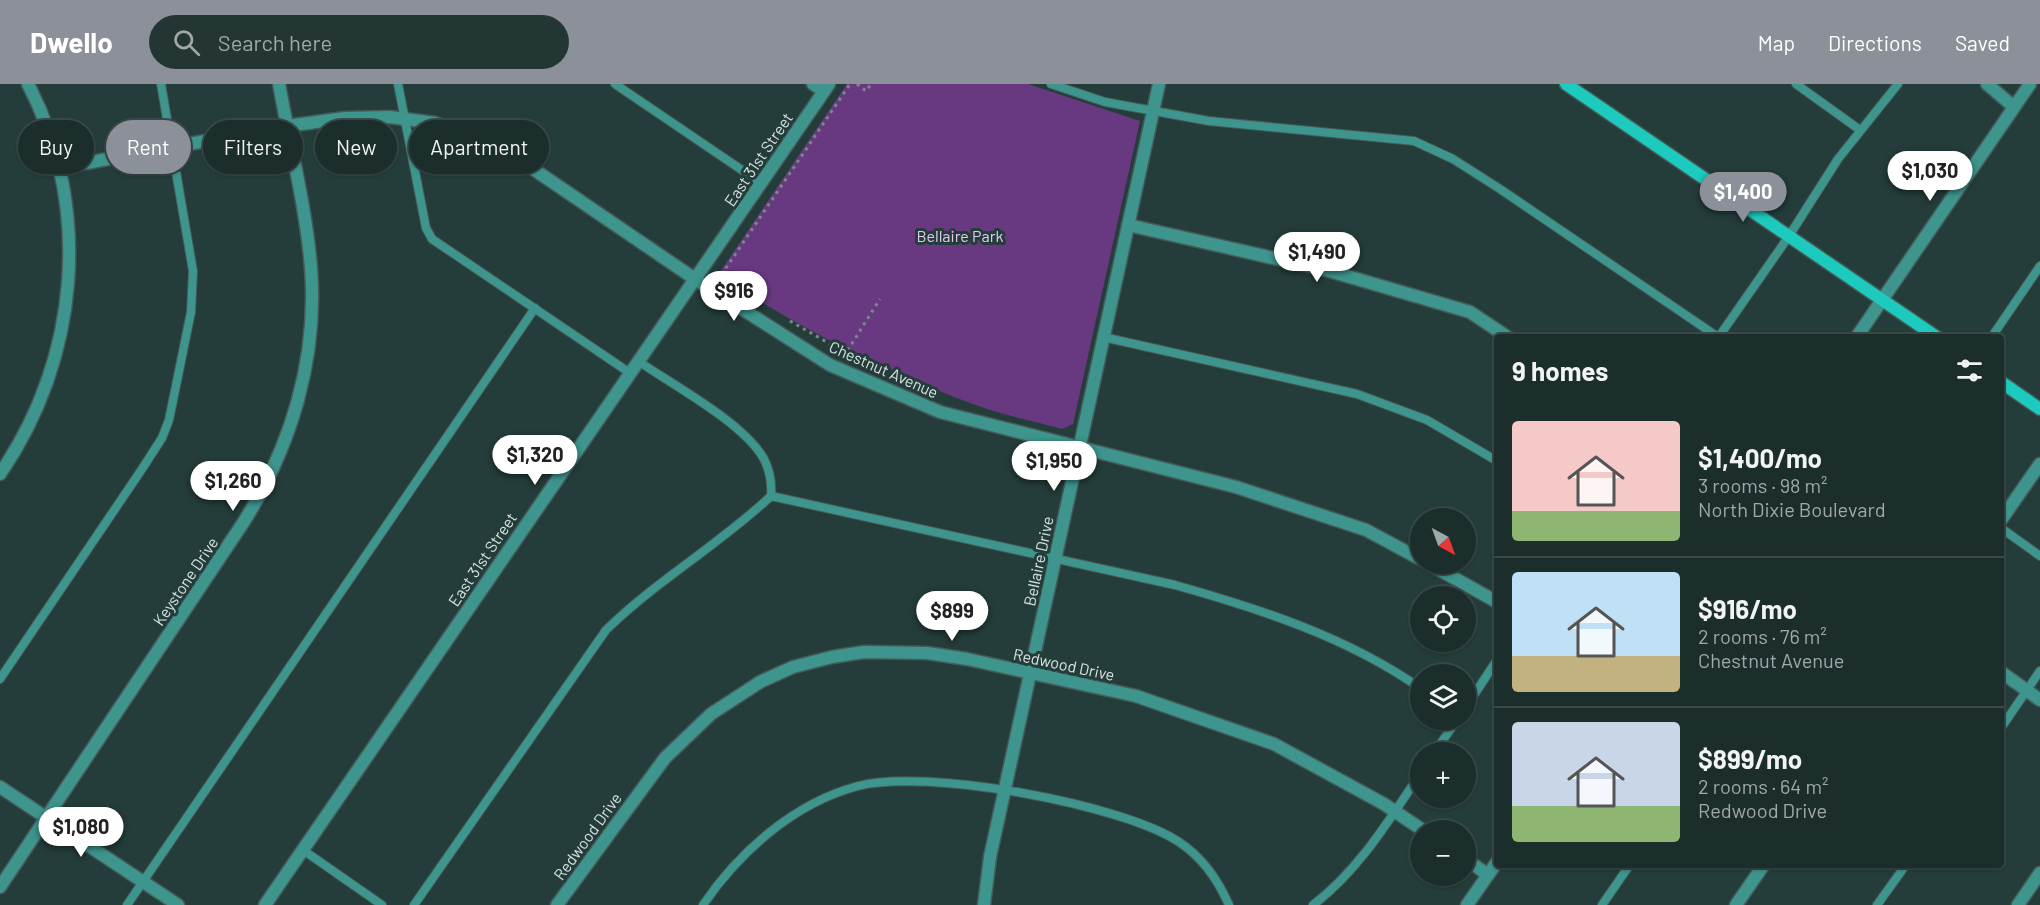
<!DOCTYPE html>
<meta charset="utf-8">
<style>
body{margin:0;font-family:Barlow,sans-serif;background:#243634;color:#f1f3f6;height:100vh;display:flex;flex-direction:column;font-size:22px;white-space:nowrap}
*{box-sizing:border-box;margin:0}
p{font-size:20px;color:#a0a8a9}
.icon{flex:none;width:33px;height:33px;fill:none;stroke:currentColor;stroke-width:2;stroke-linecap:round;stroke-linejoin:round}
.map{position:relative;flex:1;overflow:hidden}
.side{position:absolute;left:1494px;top:250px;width:510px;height:534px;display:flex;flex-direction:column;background:#1b2e2c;border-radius:6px;box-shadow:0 2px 4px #0004,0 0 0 2px #394a48}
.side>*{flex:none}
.guide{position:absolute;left:18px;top:36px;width:570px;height:54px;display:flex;gap:12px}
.needle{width:39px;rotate:139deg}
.tools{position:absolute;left:1410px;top:424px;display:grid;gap:12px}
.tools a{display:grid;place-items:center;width:66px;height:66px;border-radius:50%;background:#1b2e2c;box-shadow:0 2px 4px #0004,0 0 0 2px #394a48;font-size:30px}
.price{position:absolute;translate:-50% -51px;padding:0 14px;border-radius:21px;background:#fff;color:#222;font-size:20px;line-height:39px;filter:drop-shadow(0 2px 3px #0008)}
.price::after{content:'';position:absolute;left:50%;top:36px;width:18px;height:14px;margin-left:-9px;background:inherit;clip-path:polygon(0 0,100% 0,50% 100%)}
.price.selected{background:#8c9099;color:#fff}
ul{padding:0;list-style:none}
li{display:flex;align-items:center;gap:18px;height:150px;padding:0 18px}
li+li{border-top:2px solid #394a48}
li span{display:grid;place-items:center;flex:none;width:168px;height:120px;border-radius:6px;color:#555}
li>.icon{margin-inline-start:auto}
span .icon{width:72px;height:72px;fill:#fffc;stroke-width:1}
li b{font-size:26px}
h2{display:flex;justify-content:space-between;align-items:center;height:72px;padding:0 18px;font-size:26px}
.tag{padding:0 21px;border-radius:27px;background:#1b2e2c;box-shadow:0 2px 4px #0004,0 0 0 2px #394a48;font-size:21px;line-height:54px}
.tag.selected{background:#8c9099;color:#fff}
header{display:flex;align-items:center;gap:36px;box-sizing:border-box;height:84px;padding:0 30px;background:#8c9099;color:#fff}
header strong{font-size:28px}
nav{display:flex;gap:33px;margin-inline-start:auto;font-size:21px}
.search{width:420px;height:54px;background:#243634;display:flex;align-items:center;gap:15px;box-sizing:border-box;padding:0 21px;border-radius:33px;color:#a0a8a9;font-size:22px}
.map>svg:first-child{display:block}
.green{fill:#683981}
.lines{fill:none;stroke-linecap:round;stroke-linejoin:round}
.service-casing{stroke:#445b58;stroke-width:10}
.minor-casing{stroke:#445b58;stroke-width:15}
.tertiary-casing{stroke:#445b58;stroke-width:15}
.secondary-casing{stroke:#445b58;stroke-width:15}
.path{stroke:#778a88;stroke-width:3;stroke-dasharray:3 4.5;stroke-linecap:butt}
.service{stroke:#3d958d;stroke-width:8}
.minor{stroke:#3d958d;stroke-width:12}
.tertiary{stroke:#3d958d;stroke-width:12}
.secondary{stroke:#1dcabe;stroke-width:12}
.labels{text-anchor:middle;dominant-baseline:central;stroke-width:6;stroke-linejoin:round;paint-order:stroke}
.street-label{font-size:16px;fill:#d6e4e2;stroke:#243d3a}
.park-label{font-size:16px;fill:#e3c9f4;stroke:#243d3a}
</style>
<header>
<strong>Dwello</strong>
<div class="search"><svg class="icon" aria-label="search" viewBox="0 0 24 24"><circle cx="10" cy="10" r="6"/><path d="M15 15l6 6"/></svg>Search here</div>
<nav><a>Map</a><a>Directions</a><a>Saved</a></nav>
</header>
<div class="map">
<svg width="2040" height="821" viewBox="0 0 2040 821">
<rect width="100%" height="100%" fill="#243d3a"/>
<path class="green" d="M847 0H1028L1140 37 1073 340 1062 345C1038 338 1012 333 987 325 891 291 803 246 718 191Z"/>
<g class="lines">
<defs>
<g id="service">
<path d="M398 0 426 144 432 155 630 289"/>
<path d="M615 0 761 99"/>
<path d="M1051 0 1105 18 1209 37 1414 57 1453 75 1500 105 1718 253"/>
<path d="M1796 0 1860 46"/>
<path d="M1103 253 1357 310 1427 336 1497 377"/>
<path d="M1718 254 1789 152 1838 75 1898 0"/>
<path d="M1991 254 2040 182"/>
<path d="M771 412 1175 501C1260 525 1347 553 1420 604"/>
<path d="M2001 444 2040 472"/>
<path d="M0 595 142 385 162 354 169 336 191 228 193 187 161 0"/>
<path d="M1466 623 1497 576"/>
<path d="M2001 644 2040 587"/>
<path d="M1434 669 1457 636"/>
<path d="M303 766 382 821"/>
<path d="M127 821 535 224"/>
<path d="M414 821 606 546C657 496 719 461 771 412 772 399 770 387 764 375 744 339 673 301 638 277"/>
<path d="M703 821C739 768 794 719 858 702 925 684 1122 720 1179 758 1202 773 1218 796 1229 821"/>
<path d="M1313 821C1359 786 1389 736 1420 690"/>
<path d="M1602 821 1629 782"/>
<path d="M1877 821 1905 782"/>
</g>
<g id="minor">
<path d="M813 0 824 7"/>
<path d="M1987 0 2014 23"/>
<path d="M59 84 287 42 345 34 390 33 435 39 477 53 517 74 695 195 830 281 940 328 1236 403 1366 446 1420 475"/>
<path d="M1128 141 1326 186 1470 228 1509 254"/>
<path d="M1856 254 2030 0"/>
<path d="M0 390C79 275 93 125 28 0"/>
<path d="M2001 436 2040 380"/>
<path d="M1429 480 1497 518"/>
<path d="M2001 588 2040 616"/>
<path d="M1466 775 1488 791"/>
<path d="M0 803 243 439C291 363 318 275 311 184 306 123 290 61 279 0"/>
<path d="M557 821 665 674 711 630 760 598 793 583 832 573 864 568 927 569 967 575 1136 612 1274 660 1384 720 1424 747"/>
<path d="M984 821 990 773 1159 0"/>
<path d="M1467 821 1497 778"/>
<path d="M1736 821 1763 782"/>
<path d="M2018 821 2040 789"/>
</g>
<g id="tertiary">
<path d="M0 703 178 821"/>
<path d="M265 821 829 0"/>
</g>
<g id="secondary">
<path d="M1566 0 1938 254"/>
<path d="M2001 298 2040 325"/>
</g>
</defs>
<use href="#service" class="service-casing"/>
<use href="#minor" class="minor-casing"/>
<use href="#tertiary" class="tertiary-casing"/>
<use href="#secondary" class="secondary-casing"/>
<g class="path">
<path d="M857 0 866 7 871 0"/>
<path d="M729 199 726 184 850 0"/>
<path d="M790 237 846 269 880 215"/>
</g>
<use href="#service" class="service"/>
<use href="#minor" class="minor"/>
<use href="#tertiary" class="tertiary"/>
<use href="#secondary" class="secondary"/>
</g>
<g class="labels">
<g class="street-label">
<text transform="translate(758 75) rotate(-56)">East 31st Street</text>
<text transform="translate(884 285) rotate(24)">Chestnut Avenue</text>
<text transform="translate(482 475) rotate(-56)">East 31st Street</text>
<text transform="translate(1038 477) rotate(-78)">Bellaire Drive</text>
<text transform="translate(185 497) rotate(-56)">Keystone Drive</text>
<text transform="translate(1064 580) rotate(12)">Redwood Drive</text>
<text transform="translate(587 752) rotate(-54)">Redwood Drive</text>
</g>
<g class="park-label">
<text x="960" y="151">Bellaire Park</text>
</g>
</g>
</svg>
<div class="tools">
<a><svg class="needle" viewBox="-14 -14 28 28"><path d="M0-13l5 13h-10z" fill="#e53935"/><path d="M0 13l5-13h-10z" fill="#a0a8a9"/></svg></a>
<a><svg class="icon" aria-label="locate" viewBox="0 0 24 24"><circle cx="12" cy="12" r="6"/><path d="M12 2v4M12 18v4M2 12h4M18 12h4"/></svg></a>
<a><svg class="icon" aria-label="layers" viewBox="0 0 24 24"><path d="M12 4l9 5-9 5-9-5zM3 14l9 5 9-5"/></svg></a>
<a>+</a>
<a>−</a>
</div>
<b class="price" style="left:1930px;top:118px">$1,030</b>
<b class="price selected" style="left:1743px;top:139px">$1,400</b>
<b class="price" style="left:1317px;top:199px">$1,490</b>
<b class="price" style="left:734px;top:238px">$916</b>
<b class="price" style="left:535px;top:402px">$1,320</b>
<b class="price" style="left:1054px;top:408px">$1,950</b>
<b class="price" style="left:233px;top:428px">$1,260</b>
<b class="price" style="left:952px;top:558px">$899</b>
<b class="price" style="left:81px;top:774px">$1,080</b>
<div class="guide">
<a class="tag">Buy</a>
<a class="tag selected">Rent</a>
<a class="tag">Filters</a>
<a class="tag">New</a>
<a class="tag">Apartment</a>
</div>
<section class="side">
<h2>9 homes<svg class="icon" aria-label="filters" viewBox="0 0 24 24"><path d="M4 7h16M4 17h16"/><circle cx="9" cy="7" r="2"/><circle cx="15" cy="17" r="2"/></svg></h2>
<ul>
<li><span style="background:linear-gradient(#f6c9c9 75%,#8fb573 0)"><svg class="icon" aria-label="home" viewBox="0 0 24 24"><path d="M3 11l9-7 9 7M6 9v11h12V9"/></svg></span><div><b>$1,400/mo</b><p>3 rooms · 98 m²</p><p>North Dixie Boulevard</p></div></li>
<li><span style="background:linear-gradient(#bfe0f5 70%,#c2b280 0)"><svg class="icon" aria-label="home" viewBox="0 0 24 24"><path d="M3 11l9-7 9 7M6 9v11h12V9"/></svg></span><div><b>$916/mo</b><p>2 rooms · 76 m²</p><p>Chestnut Avenue</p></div></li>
<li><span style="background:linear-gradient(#c9d6e8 70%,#8fb573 0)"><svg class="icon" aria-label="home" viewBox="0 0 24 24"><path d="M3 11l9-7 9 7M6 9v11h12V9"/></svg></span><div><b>$899/mo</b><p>2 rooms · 64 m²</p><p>Redwood Drive</p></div></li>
</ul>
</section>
</div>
